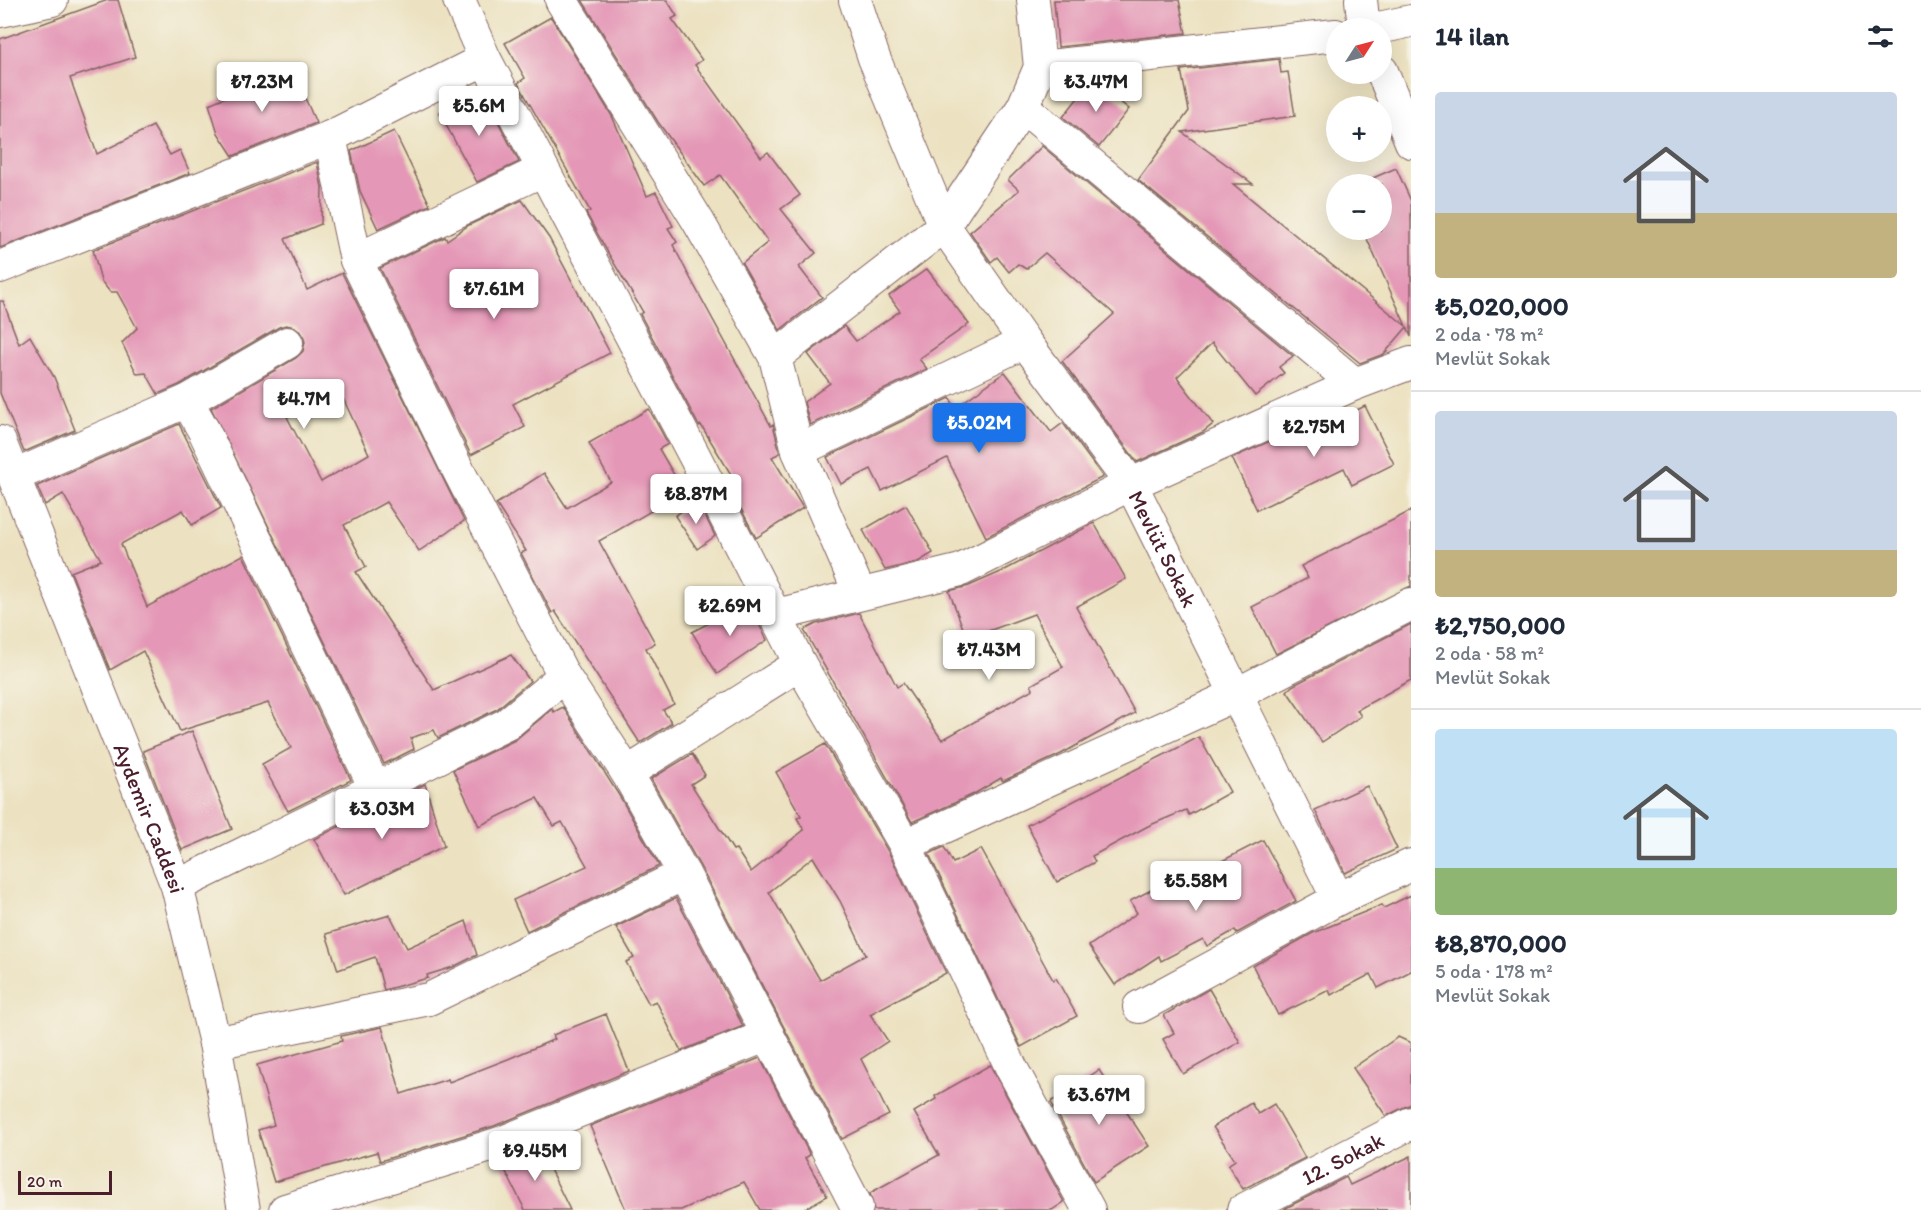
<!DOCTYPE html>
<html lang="tr">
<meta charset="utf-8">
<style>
body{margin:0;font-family:Itim,sans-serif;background:#f2f2f3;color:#1f2937;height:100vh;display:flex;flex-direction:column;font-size:22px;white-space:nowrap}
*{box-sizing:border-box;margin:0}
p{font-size:20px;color:#747a83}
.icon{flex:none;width:33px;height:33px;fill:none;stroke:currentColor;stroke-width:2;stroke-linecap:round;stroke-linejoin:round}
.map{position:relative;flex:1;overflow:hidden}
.details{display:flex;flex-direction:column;background:#fff;width:510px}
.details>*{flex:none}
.needle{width:39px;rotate:54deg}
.fabs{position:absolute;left:1326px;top:18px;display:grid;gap:12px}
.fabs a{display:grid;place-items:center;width:66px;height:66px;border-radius:50%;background:#fff;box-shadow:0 6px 24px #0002;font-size:30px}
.scale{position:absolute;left:18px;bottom:15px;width:94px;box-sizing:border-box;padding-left:6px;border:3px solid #4a1f2b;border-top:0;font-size:16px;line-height:21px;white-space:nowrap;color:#4a1f2b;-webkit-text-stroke:4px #f7f3e8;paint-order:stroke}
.price{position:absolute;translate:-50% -51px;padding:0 14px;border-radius:6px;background:#fff;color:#222;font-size:20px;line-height:39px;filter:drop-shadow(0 2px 3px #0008)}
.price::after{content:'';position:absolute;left:50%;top:36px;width:18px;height:14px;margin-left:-9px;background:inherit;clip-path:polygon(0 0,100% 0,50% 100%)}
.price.on{background:#1a73e8;color:#fff}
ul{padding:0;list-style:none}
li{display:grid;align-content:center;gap:12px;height:318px;padding:0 24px}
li+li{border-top:2px solid #e0e1e3}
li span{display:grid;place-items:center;height:186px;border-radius:6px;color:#555}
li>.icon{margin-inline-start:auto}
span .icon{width:108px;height:108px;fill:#fffc;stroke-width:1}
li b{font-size:26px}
h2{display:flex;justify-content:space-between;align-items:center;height:72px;padding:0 24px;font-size:26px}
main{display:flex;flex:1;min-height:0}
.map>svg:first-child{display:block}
.building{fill:#e497b6;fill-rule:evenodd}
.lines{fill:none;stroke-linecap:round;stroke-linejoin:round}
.minor-casing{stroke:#836360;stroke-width:34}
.minor{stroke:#fff;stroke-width:32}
.labels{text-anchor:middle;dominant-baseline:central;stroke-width:6;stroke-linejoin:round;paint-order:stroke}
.street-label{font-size:22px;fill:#4a1f2b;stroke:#f7f3e8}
</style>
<main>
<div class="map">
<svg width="1411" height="1210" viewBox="0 0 1411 1210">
<rect width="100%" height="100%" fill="#f7f3e8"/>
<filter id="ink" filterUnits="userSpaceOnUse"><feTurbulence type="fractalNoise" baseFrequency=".0167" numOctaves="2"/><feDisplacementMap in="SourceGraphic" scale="12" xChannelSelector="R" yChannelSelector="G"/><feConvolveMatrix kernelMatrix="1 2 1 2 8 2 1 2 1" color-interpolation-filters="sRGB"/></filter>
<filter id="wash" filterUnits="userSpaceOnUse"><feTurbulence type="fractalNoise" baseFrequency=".008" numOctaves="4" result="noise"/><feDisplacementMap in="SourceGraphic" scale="24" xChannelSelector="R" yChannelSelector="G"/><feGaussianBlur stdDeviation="1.35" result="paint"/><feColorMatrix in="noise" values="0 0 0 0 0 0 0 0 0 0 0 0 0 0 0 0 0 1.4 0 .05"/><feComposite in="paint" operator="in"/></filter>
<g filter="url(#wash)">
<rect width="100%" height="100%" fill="#ece2c1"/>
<g id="blocks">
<g class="building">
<path d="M108 0H118L135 57 70 78 97 154 153 126 170 155 180 150 190 173 0 248V39Z"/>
<path d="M582 0H667L677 16 672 19 702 60 695 65 761 157 768 152 800 195 781 209 816 253 799 267 822 297 780 330 742 263 768 242 720 175 704 186 658 122Z"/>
<path d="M1054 0H1179L1186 33 1058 47Z"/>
<path d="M551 17 612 116 647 196 656 192 673 226 668 228 677 242 673 245 688 274 771 426 773 424 780 453 772 457 803 508 756 538 726 479 732 476 701 425 699 426 640 314 643 312 611 258 586 213 590 211 518 83 525 78 505 43Z"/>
<path d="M1279 59 1281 73 1288 72 1295 116 1182 132 1253 184H1233L1406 326 1363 230H1382V184H1359L1396 168 1411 201V337L1407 327 1384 354 1360 363 1138 180 1189 111 1181 70Z"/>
<path d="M292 68 316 123 233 156 218 133 209 104Z"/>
<path d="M1092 80 1129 109 1099 147 1063 117Z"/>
<path d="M475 93 483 108 489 104 519 162 477 182 439 112Z"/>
<path d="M394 131 430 205 378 229 360 191 351 151Z"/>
<path d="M1042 146 1293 356 1279 367 1284 373 1255 396 1212 343 1177 377 1213 424 1203 432 1137 462 1062 361 1114 314 1045 253 1026 269 1018 264 1009 272 997 257 991 262 970 232 1019 190 1008 180Z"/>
<path d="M317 162 322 187 321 224 285 239 307 290 342 273 464 521 419 551 386 502 344 525 366 567 356 572 434 690 511 655 530 681 497 709 438 738 434 730 411 738 414 749 384 764 211 408 296 358 303 351 305 342 303 335 295 327 286 325 279 327 179 385 158 394 146 373 137 374 122 343 137 328 117 292H110L101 281 93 250ZM342 396 369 454 321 482 287 417Z"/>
<path d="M522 200 549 238 610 353 513 404 525 427 471 455 380 268 445 237 447 240 469 225Z"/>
<path d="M927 269 969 324 919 359 927 369 810 425 804 402 830 383 808 354 844 326 856 341 900 311 889 296Z"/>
<path d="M0 301H3L19 344 30 336 54 377 75 430 24 452 0 393Z"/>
<path d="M1005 372 1051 432 1063 423 1103 477 986 537 947 458 882 491 871 469 841 484 827 457 950 398 955 408Z"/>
<path d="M1365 406 1394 464 1352 485 1344 468 1257 510 1232 458 1284 435 1288 444Z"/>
<path d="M649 409 668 444 659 449 684 492 599 541 655 643 646 648 674 704 663 710 672 723 640 743 555 611 552 613 521 553 526 551 496 504 544 473 567 508 611 482 589 443Z"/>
<path d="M179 424 221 508 192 525 183 510 121 544 147 607 243 555 351 780 288 811 262 764 291 748 268 703 180 731 143 651 110 670 71 572 101 560 63 494 45 505 37 486Z"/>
<path d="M697 500 715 536 697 549 675 516Z"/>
<path d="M906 505 933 553 918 562 885 570 863 530Z"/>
<path d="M1411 511V586L1276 654 1252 607 1308 578 1301 566Z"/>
<path d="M1094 523 1126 579 1076 607 1135 713 1061 754 1003 781 1001 778 974 794 912 822 804 630 816 624 859 613 897 687 903 683 942 740 1033 689 1031 685 1063 667 1034 614 967 639 949 591 969 586 1003 571Z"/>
<path d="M748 602 767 640 717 674 692 632Z"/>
<path d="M1411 624V680L1357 710 1361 716 1322 742 1287 691 1292 686Z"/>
<path d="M563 707 620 797 659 866 527 931 513 900 587 866 562 822 554 826 537 798 479 826 453 770 515 740 552 709 554 712Z"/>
<path d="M192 731 232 829 182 850 143 751Z"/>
<path d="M1199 737 1230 792 1189 815 1186 810 1148 826 1092 856 1095 862 1057 882 1027 825Z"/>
<path d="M825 744 889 853 946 973 870 1014 888 1041 861 1059 889 1115 842 1139 700 866 651 779 692 754 705 775 691 784 733 850 736 849 751 872 804 830 797 818 801 816 776 772ZM813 857 840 901 866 955 820 980 769 892Z"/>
<path d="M425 784 444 846 344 895 314 839Z"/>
<path d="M1367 786 1397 849 1345 873 1315 810Z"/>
<path d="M1263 840 1296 901 1237 933 1235 930 1207 946 1203 939 1161 961 1159 956 1115 985 1089 946 1137 913 1130 901 1168 881 1171 887Z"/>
<path d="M944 847 953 863 981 849 1053 980 1056 978 1077 1016 1021 1047 929 854Z"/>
<path d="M1411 895V971L1378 988 1371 974 1331 995 1329 990 1278 1015 1253 966 1313 933 1382 905 1384 908Z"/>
<path d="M676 898 743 1026 681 1051 656 1001 649 1004 626 962 634 958 616 927Z"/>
<path d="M390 915 407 948 466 921 477 955 453 967 427 975 428 978 384 990 375 957 338 970 326 934Z"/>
<path d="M1209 989 1240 1042 1183 1074 1163 1039 1174 1033 1164 1015Z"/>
<path d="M606 1014 629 1071 494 1126 380 1161 377 1152 274 1182 258 1130 274 1125 257 1065 342 1041 341 1036 382 1027 401 1094 448 1079 449 1082 508 1059 555 1039 553 1035Z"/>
<path d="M1398 1037 1411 1043V1104L1386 1116 1353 1068Z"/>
<path d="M760 1058 810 1155 805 1158 827 1196 802 1210H760L744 1182 681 1210H626L590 1126Z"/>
<path d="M990 1065 1064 1202 1052 1210H874L870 1193 939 1155 914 1112 936 1099 935 1096Z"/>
<path d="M1099 1070 1149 1146 1094 1182 1051 1102Z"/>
<path d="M1251 1103 1258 1114 1274 1104 1305 1158 1243 1189 1228 1165 1235 1160 1213 1127Z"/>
<path d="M539 1147 570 1210H525L501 1162Z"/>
<path d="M1411 1156V1210L1284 1209 1346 1177 1350 1185Z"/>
</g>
</g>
</g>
<g filter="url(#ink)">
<use href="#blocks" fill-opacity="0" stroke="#836360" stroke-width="1.5"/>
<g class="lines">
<defs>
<g id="minor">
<path d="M459 0 485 59 330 137 356 260 454 462 564 676 627 773 684 874"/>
<path d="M561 0 698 221 775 357 798 451 860 594"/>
<path id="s1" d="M855 0 874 58 944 226 1025 342 1131 484 1338 899"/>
<path d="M1361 0 1364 28"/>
<path d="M0 11 52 0"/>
<path d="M1379 28 1411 21"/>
<path d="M485 59 695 457 800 664 627 773"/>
<path d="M1040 67 1336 35"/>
<path d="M1382 71 1411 142"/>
<path d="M1023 107 1355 384"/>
<path d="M356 260 543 170"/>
<path d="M0 267 330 137"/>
<path d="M775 357 944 226 1023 107 1040 67 1033 0"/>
<path d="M187 401 287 343"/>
<path id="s2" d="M0 442 177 886 215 1043 244 1210"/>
<path d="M798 451 1025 342"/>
<path d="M14 476 187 401 204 431 376 790"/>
<path d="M776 615 961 570 1131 484 1355 384 1411 363"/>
<path d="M800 664 905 845"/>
<path d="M177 886 507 724 564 676"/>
<path d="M1139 1007 1338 899 1411 865"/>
<path d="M215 1043 429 999 684 874 768 1035"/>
<path d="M285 1210 500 1143 768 1035 857 1207"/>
<path d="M1089 1210 1012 1069 905 845 1235 695 1411 604"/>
<path id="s3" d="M1243 1210 1411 1123"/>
</g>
</defs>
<use href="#minor" class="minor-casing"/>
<use href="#minor" class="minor"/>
</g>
</g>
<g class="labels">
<g class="street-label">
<text stroke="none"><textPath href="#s1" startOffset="634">Mevlüt Sokak</textPath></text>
<text stroke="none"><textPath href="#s2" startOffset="405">Aydemir Caddesi</textPath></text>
<text stroke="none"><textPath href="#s3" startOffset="112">12. Sokak</textPath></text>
</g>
</g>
</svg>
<div class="fabs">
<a><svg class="needle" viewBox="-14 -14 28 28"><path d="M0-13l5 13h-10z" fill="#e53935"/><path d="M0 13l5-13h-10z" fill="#747a83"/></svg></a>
<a>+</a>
<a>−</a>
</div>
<div class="scale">20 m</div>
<b class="price" style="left:262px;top:113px">₺7.23M</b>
<b class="price" style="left:1096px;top:113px">₺3.47M</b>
<b class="price" style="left:479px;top:137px">₺5.6M</b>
<b class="price" style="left:494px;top:320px">₺7.61M</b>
<b class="price" style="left:304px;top:430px">₺4.7M</b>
<b class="price on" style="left:979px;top:454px">₺5.02M</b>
<b class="price" style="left:1314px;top:458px">₺2.75M</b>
<b class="price" style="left:696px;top:525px">₺8.87M</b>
<b class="price" style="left:730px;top:637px">₺2.69M</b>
<b class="price" style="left:989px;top:681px">₺7.43M</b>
<b class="price" style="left:382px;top:840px">₺3.03M</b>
<b class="price" style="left:1196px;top:912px">₺5.58M</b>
<b class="price" style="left:1099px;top:1126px">₺3.67M</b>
<b class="price" style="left:535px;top:1182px">₺9.45M</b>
</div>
<section class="details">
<h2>14 ilan<svg class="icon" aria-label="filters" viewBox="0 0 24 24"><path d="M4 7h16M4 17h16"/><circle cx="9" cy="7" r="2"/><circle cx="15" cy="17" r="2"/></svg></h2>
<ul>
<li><span style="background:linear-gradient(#c9d6e8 65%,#c2b280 0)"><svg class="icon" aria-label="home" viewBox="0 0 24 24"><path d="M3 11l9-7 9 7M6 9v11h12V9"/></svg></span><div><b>₺5,020,000</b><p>2 oda · 78 m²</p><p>Mevlüt Sokak</p></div></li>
<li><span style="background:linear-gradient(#c9d6e8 75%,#c2b280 0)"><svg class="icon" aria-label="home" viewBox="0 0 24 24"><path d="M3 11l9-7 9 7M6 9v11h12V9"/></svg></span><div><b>₺2,750,000</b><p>2 oda · 58 m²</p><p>Mevlüt Sokak</p></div></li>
<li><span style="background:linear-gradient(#bfe0f5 75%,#8fb573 0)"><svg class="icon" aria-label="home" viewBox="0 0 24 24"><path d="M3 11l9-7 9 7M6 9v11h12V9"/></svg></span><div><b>₺8,870,000</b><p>5 oda · 178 m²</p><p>Mevlüt Sokak</p></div></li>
</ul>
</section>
</main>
